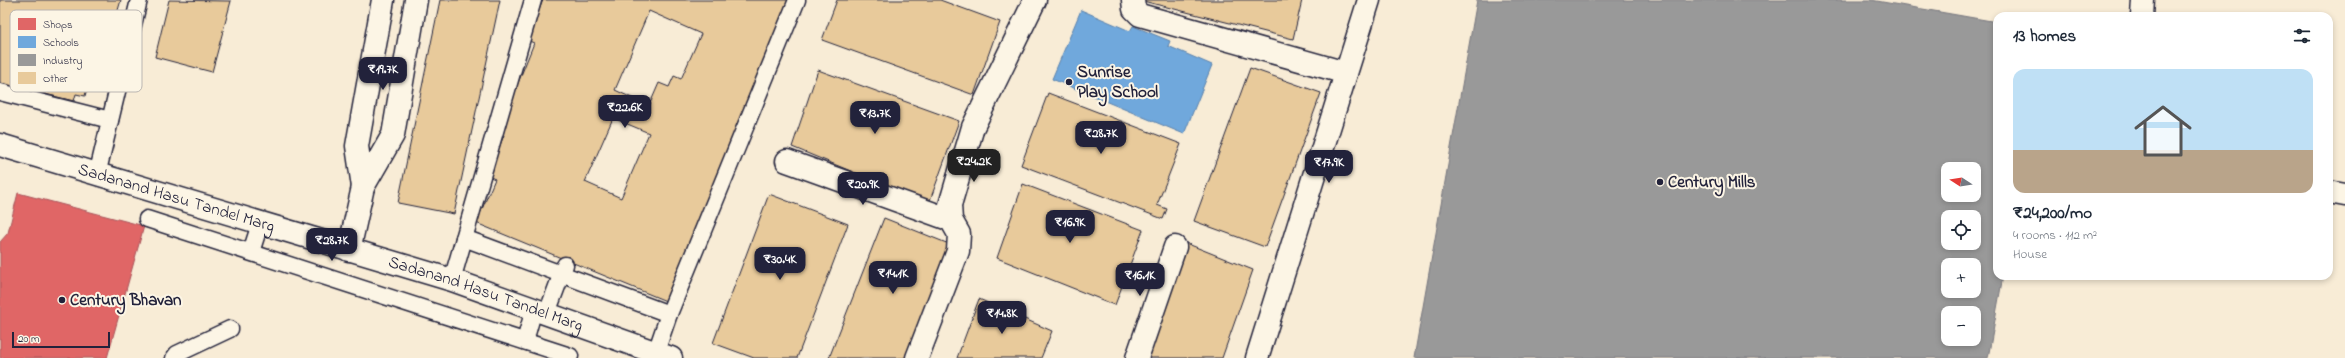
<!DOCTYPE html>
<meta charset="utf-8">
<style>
body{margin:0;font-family:"Indie Flower",sans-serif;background:#f6f6f7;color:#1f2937;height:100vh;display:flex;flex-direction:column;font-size:15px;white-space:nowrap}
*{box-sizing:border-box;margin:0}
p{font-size:13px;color:#747a83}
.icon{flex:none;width:22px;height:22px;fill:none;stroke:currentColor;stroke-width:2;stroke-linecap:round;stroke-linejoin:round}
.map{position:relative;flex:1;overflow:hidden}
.side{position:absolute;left:1993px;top:12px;width:340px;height:268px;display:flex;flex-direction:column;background:#fff;border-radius:12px;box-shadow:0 2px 6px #0003}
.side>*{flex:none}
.needle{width:26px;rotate:282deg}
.fabs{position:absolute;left:1941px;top:162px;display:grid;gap:8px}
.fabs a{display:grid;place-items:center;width:40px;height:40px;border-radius:8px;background:#fff;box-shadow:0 2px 6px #0003;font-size:20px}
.scale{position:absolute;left:12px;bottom:10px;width:98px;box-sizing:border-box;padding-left:4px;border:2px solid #22223b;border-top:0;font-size:11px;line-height:14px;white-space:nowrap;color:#22223b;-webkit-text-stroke:3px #fcf5e5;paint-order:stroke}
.price{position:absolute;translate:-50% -34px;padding:0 9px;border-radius:8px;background:#22223b;color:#fff;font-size:13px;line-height:26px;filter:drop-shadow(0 1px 2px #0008)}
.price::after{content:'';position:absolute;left:50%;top:24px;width:12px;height:9px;margin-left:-6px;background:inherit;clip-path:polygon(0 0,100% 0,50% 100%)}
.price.current{background:#222;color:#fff}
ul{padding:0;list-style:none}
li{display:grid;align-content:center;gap:8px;height:212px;padding:0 20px}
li+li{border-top:1px solid #e0e1e3}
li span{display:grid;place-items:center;height:124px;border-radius:12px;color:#555}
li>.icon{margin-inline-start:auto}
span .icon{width:72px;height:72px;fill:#fffc;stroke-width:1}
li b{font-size:17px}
h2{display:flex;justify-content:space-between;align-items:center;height:48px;padding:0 20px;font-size:17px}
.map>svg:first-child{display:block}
.shops{fill:#e06666;stroke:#a75259}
.schools{fill:#6fa8dc;stroke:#5880ac}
.industry{fill:#999;stroke:#75757d;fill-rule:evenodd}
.building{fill:#e8ca9b;stroke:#22223b;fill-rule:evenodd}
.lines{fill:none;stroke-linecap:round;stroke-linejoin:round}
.lane-casing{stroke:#22223b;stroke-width:19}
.street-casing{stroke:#22223b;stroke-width:25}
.secondary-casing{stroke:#22223b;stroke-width:25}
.lane{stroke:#fcf5e5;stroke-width:16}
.street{stroke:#fcf5e5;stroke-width:22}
.secondary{stroke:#fcf5e5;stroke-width:22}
.poi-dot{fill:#22223b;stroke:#fcf5e5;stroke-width:1.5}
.labels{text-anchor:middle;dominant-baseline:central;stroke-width:4;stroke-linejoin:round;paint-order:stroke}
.poi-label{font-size:17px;font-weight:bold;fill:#22223b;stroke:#fcf5e5;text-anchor:start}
.street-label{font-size:17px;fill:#22223b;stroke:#fcf5e5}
.key{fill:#fcf5e5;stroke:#bbb6b2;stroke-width:1}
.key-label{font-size:11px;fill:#22223b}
</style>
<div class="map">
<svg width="2345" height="358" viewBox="0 0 2345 358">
<rect width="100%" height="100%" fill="#f8ecd6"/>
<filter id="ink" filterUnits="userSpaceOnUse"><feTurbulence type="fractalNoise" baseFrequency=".025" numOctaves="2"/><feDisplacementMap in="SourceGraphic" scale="8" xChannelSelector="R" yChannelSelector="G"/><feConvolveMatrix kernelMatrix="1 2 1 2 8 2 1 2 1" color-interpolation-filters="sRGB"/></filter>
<g filter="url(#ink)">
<path class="shops" d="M18 193 144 226 107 358H0V242L8 233Z"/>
<path class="schools" d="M1081 10 1130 31 1133 26 1170 41 1168 46 1212 65 1184 134 1052 79Z"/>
<path class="industry" d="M1477 0H1871L1997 22V276H2003L1988 358H1414ZM1948 169H1974V195H1948ZM1948 217H1974V243H1948ZM1948 265H1974V291H1948ZM1948 313H1974V339H1948Z"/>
<g class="building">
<path d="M0 0H121L103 61 95 58 85 96 76 94 74 101 0 83Z"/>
<path d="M169 0 231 1 212 72 155 57Z"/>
<path d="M440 0H500L454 214 398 203Z"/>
<path d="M543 0H788L666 301 476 223 495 179 488 176 504 135 498 133 534 43 527 40ZM649 11 701 34 681 79 674 76 669 87 659 83 649 106 615 90ZM613 118 649 133 621 198 585 182Z"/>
<path d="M837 0H940L1000 22 974 95 822 40Z"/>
<path d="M1139 0H1302L1293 39Z"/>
<path d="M1250 68 1321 93 1265 247 1194 221Z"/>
<path d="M818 70 959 121 929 203 792 147Z"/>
<path d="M1048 93 1181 144 1157 205 1167 209 1163 219 1021 165Z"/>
<path d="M1023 184 1143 230 1115 305 997 258Z"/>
<path d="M769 194 848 224 797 358H754L713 343Z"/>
<path d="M884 218 954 246 911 358H829Z"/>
<path d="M1183 242 1253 270 1222 358H1143Z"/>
<path d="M979 299 1052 331 1041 358H957Z"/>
</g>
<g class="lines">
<defs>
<g id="lane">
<path d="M0 92 110 120"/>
<path d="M97 175 139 0"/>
<path d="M147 219 570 356"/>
<path d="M464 238 669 314"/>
<path d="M251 252 260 224"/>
<path d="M452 280 533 0"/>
<path d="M547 313 565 265"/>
<path d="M525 341 534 309"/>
<path d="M656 352 669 314 797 0"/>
<path d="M174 358 177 354 230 329"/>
</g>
<g id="street">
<path d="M1133 0 1134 9 1140 15 1346 73"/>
<path d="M2142 16 2143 0"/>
<path d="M787 161 951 220"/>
<path d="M363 187 357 146 383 0"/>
<path d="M2329 192 2345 195"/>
<path d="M349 250 363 187 393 135 416 0"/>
<path d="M917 358 958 251 959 234 951 220 950 205 973 127 1035 0"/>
<path d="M1137 358 1175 247"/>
<path d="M1257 358 1369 0"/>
</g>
<g id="secondary">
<path id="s1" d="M0 145 452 280 671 358"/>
</g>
</defs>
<use href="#lane" class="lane-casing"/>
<use href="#street" class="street-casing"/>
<use href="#secondary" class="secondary-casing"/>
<use href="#lane" class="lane"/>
<use href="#street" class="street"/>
<use href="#secondary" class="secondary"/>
</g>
</g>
<g class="poi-dot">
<circle cx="1069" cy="82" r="4"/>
<circle cx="1660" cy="182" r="4"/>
<circle cx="62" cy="300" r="4"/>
</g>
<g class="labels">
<g class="poi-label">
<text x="1077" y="72">Sunrise<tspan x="1077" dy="20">Play School</tspan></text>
<text x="1668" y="182">Century Mills</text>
<text x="70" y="300">Century Bhavan</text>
</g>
<g class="street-label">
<text stroke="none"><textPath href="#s1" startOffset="184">Sadanand Hasu Tandel Marg</textPath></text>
<text stroke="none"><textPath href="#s1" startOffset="508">Sadanand Hasu Tandel Marg</textPath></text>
</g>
</g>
<rect x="10" y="10" width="132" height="82" rx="6" class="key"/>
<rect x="18" y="18" width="18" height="12" fill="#e06666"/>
<rect x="18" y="36" width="18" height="12" fill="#6fa8dc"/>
<rect x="18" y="54" width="18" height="12" fill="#999"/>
<rect x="18" y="72" width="18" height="12" fill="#e8ca9b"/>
<g class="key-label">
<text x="43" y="28">Shops</text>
<text x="43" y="46">Schools</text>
<text x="43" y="64">Industry</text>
<text x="43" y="82">Other</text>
</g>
</svg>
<div class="fabs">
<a><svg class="needle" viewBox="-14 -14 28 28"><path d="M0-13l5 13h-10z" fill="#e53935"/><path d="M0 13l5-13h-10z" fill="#747a83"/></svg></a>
<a><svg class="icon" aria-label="locate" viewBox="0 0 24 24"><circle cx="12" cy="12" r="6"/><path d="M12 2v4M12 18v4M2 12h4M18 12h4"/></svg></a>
<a>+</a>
<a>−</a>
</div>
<div class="scale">20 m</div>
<b class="price" style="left:383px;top:91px">₹19.7K</b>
<b class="price" style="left:625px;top:129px">₹22.6K</b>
<b class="price" style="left:875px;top:135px">₹13.7K</b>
<b class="price" style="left:1101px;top:155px">₹28.7K</b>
<b class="price current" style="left:974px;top:183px">₹24.2K</b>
<b class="price" style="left:1329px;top:184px">₹17.9K</b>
<b class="price" style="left:863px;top:206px">₹20.9K</b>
<b class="price" style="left:1070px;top:244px">₹16.9K</b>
<b class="price" style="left:332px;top:262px">₹28.7K</b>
<b class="price" style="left:780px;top:281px">₹30.4K</b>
<b class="price" style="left:893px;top:295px">₹14.1K</b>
<b class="price" style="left:1140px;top:297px">₹16.1K</b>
<b class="price" style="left:1002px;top:335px">₹14.8K</b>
<section class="side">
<h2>13 homes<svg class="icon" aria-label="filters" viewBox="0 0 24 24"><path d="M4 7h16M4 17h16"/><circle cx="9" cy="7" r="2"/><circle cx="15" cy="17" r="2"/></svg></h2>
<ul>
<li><span style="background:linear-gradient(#bfe0f5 65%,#b9a48a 0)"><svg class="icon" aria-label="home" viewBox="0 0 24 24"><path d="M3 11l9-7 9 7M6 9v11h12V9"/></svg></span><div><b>₹24,200/mo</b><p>4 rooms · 112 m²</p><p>House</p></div></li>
</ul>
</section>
</div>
